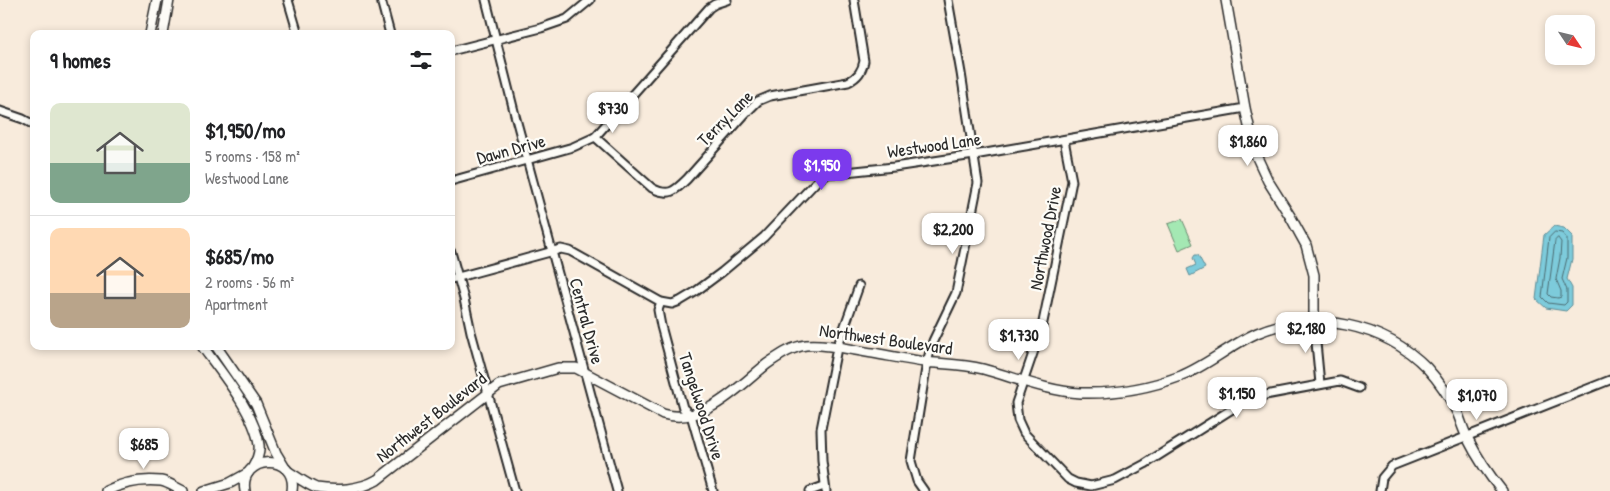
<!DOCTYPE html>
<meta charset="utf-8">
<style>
body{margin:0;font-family:"Patrick Hand",sans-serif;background:#f2f2f2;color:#202124;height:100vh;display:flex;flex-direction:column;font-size:19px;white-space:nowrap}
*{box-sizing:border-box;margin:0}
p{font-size:16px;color:#757577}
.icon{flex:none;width:28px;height:28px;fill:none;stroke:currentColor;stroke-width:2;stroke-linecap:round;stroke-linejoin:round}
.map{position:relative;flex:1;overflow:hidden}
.side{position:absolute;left:30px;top:30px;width:425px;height:320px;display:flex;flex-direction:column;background:#fff;border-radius:10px;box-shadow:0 2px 8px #0003}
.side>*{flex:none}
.needle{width:32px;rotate:125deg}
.tools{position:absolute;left:1545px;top:15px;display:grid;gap:10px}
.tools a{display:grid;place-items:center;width:50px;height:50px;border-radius:10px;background:#fff;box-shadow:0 2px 8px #0003;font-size:25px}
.price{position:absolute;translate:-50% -42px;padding:0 11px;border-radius:10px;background:#fff;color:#222;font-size:16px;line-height:32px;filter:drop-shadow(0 1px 2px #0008)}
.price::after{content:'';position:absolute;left:50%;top:30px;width:15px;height:11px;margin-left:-8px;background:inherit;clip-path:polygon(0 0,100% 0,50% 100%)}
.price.active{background:#7c3aed;color:#fff}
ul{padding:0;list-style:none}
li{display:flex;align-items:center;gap:15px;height:125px;padding:0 20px}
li+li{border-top:1px solid #e0e0e0}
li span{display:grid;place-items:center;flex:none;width:140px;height:100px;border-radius:10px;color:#555}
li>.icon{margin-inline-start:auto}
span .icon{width:60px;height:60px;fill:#fffc;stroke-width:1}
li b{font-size:21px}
h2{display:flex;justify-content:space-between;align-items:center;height:60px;padding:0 20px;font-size:21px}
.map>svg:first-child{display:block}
.green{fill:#a4e8b3;stroke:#688a6f}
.water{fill:#7dcbdb;stroke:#5c8b95}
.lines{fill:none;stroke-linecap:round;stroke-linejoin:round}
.shore{stroke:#4c6b71;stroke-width:1}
.minor-casing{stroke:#2b2b2b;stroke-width:11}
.tertiary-casing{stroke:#2b2b2b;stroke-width:12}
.minor{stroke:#fdfcf7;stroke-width:7}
.tertiary{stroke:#fdfcf7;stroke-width:9}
.labels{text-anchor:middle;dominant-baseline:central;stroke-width:4.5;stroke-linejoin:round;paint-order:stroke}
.street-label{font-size:18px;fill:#2b2b2b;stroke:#fdfcf7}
</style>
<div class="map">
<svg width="1610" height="491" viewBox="0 0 1610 491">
<rect width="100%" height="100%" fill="#f8ebdc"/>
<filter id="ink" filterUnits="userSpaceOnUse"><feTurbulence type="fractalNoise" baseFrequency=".02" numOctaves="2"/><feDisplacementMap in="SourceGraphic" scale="10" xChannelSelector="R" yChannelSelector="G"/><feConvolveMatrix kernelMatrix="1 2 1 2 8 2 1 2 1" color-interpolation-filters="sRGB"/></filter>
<g filter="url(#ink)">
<path class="green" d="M1182 219 1193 244 1179 250 1168 224Z"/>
<g class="water">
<path d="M1554 226 1564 228 1572 236V259L1567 279 1572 288V305L1566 311 1546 308 1536 299 1544 235Z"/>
<path d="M1195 255H1198L1205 268 1190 276 1187 269 1196 265 1193 258Z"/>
</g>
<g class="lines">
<g class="shore">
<path d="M1555 232 1562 233 1567 239V258L1562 279 1567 290V302L1564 305 1548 303 1542 297 1549 238Z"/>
<path d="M1558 238 1561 242 1560 258 1556 279 1561 291V297L1558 298 1551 297 1548 294 1555 241Z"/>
</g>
<defs>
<g id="minor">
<path d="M288 0 298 34"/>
<path d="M381 0 390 34"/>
<path d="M486 0 515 115 617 491"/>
<path d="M451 51 541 28 567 19 590 0"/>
<path d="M0 111 23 119 34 125"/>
<path d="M595 137 652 188C669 197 675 191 687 179L745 114 758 101 770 96 848 82C858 77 862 71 864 61L854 0"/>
<path d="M1064 140 1072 181 1070 191 1042 327 1016 403 1018 420 1024 433 1068 479 1076 483 1091 486 1115 480 1145 464 1240 404 1255 397 1340 381 1359 388"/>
<path d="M451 181 573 147 595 137 709 8 715 4 727 0"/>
<path d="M451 252 464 299 471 332 515 491"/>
<path d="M451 279 561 249 570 251 661 302 672 304 680 301 695 292 722 272 764 237 816 182 826 174 894 167 974 155 1245 108"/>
<path d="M661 302 658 310 661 326 683 408 691 415 713 491"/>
<path d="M1314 322 1320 384"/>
<path d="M810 491 824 486"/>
<path d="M826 491 822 461 821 429 837 348 859 286"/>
<path d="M924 491 917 481 911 461 927 362 933 341 956 293 978 183 961 73 948 0"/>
<path d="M1380 491 1382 478 1392 466 1610 380"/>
</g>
<g id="tertiary">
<path d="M1226 0 1245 108 1255 153 1268 181 1290 216 1306 245 1314 275V322"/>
<path d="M150 34 157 0"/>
<path d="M163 34 169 0"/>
<path d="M202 346C221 372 255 413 259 445 260 453 257 460 253 467"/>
<path d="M216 346 256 404 276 453 285 468"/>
<path d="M289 472C297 477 306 484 316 488 335 491 360 490 377 480L499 385 558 368H576L663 414C703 426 738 387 767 364 779 356 791 347 806 345 826 343 852 350 873 353 890 356 908 360 925 362 944 364 964 364 983 369 1016 378 1047 391 1081 393 1115 394 1149 388 1181 376 1208 365 1230 345 1257 333 1313 309 1384 324 1427 368 1439 381 1449 396 1457 412 1461 421 1463 430 1468 439 1477 457 1489 475 1502 491"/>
<path d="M106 491C122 483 142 479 161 481 168 482 176 488 183 491"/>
<path d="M204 491 230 483 248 473"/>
<path d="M245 491C238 455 298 451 292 491"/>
</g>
</defs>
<use href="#minor" class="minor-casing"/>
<use href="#tertiary" class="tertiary-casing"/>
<use href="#minor" class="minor"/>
<use href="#tertiary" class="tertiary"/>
</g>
</g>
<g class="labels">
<g class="street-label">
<text transform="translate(725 118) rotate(-45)">Terry Lane</text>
<text transform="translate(934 145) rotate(-8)">Westwood Lane</text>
<text transform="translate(511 149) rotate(-15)">Dawn Drive</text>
<text transform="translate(1045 238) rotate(-79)">Northwood Drive</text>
<text transform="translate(587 321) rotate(75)">Central Drive</text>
<text transform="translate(886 339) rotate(8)">Northwest Boulevard</text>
<text transform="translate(702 406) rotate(72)">Tangelwood Drive</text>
<text transform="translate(431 417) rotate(-38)">Northwest Boulevard</text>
</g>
</g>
</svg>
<div class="tools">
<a><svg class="needle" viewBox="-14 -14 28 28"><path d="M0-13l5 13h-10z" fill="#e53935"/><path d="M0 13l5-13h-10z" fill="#757577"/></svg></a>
</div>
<b class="price" style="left:613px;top:134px">$730</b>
<b class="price" style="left:1248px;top:167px">$1,860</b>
<b class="price active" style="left:822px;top:191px">$1,950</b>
<b class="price" style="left:953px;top:255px">$2,200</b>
<b class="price" style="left:1306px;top:354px">$2,180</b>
<b class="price" style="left:1019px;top:361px">$1,730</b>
<b class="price" style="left:1237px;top:419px">$1,150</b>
<b class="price" style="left:1477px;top:421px">$1,070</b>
<b class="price" style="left:144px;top:470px">$685</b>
<section class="side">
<h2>9 homes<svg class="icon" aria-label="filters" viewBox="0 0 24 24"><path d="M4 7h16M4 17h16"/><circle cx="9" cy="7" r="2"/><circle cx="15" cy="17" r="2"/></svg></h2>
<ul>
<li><span style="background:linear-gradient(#dfe7d0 60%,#7fa58c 0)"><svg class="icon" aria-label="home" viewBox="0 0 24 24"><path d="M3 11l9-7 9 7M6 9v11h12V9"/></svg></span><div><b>$1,950/mo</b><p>5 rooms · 158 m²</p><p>Westwood Lane</p></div></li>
<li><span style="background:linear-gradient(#ffd9b3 65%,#b9a48a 0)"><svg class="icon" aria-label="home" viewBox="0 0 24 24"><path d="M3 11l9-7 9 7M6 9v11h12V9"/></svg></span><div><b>$685/mo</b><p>2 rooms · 56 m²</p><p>Apartment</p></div></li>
</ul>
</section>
</div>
